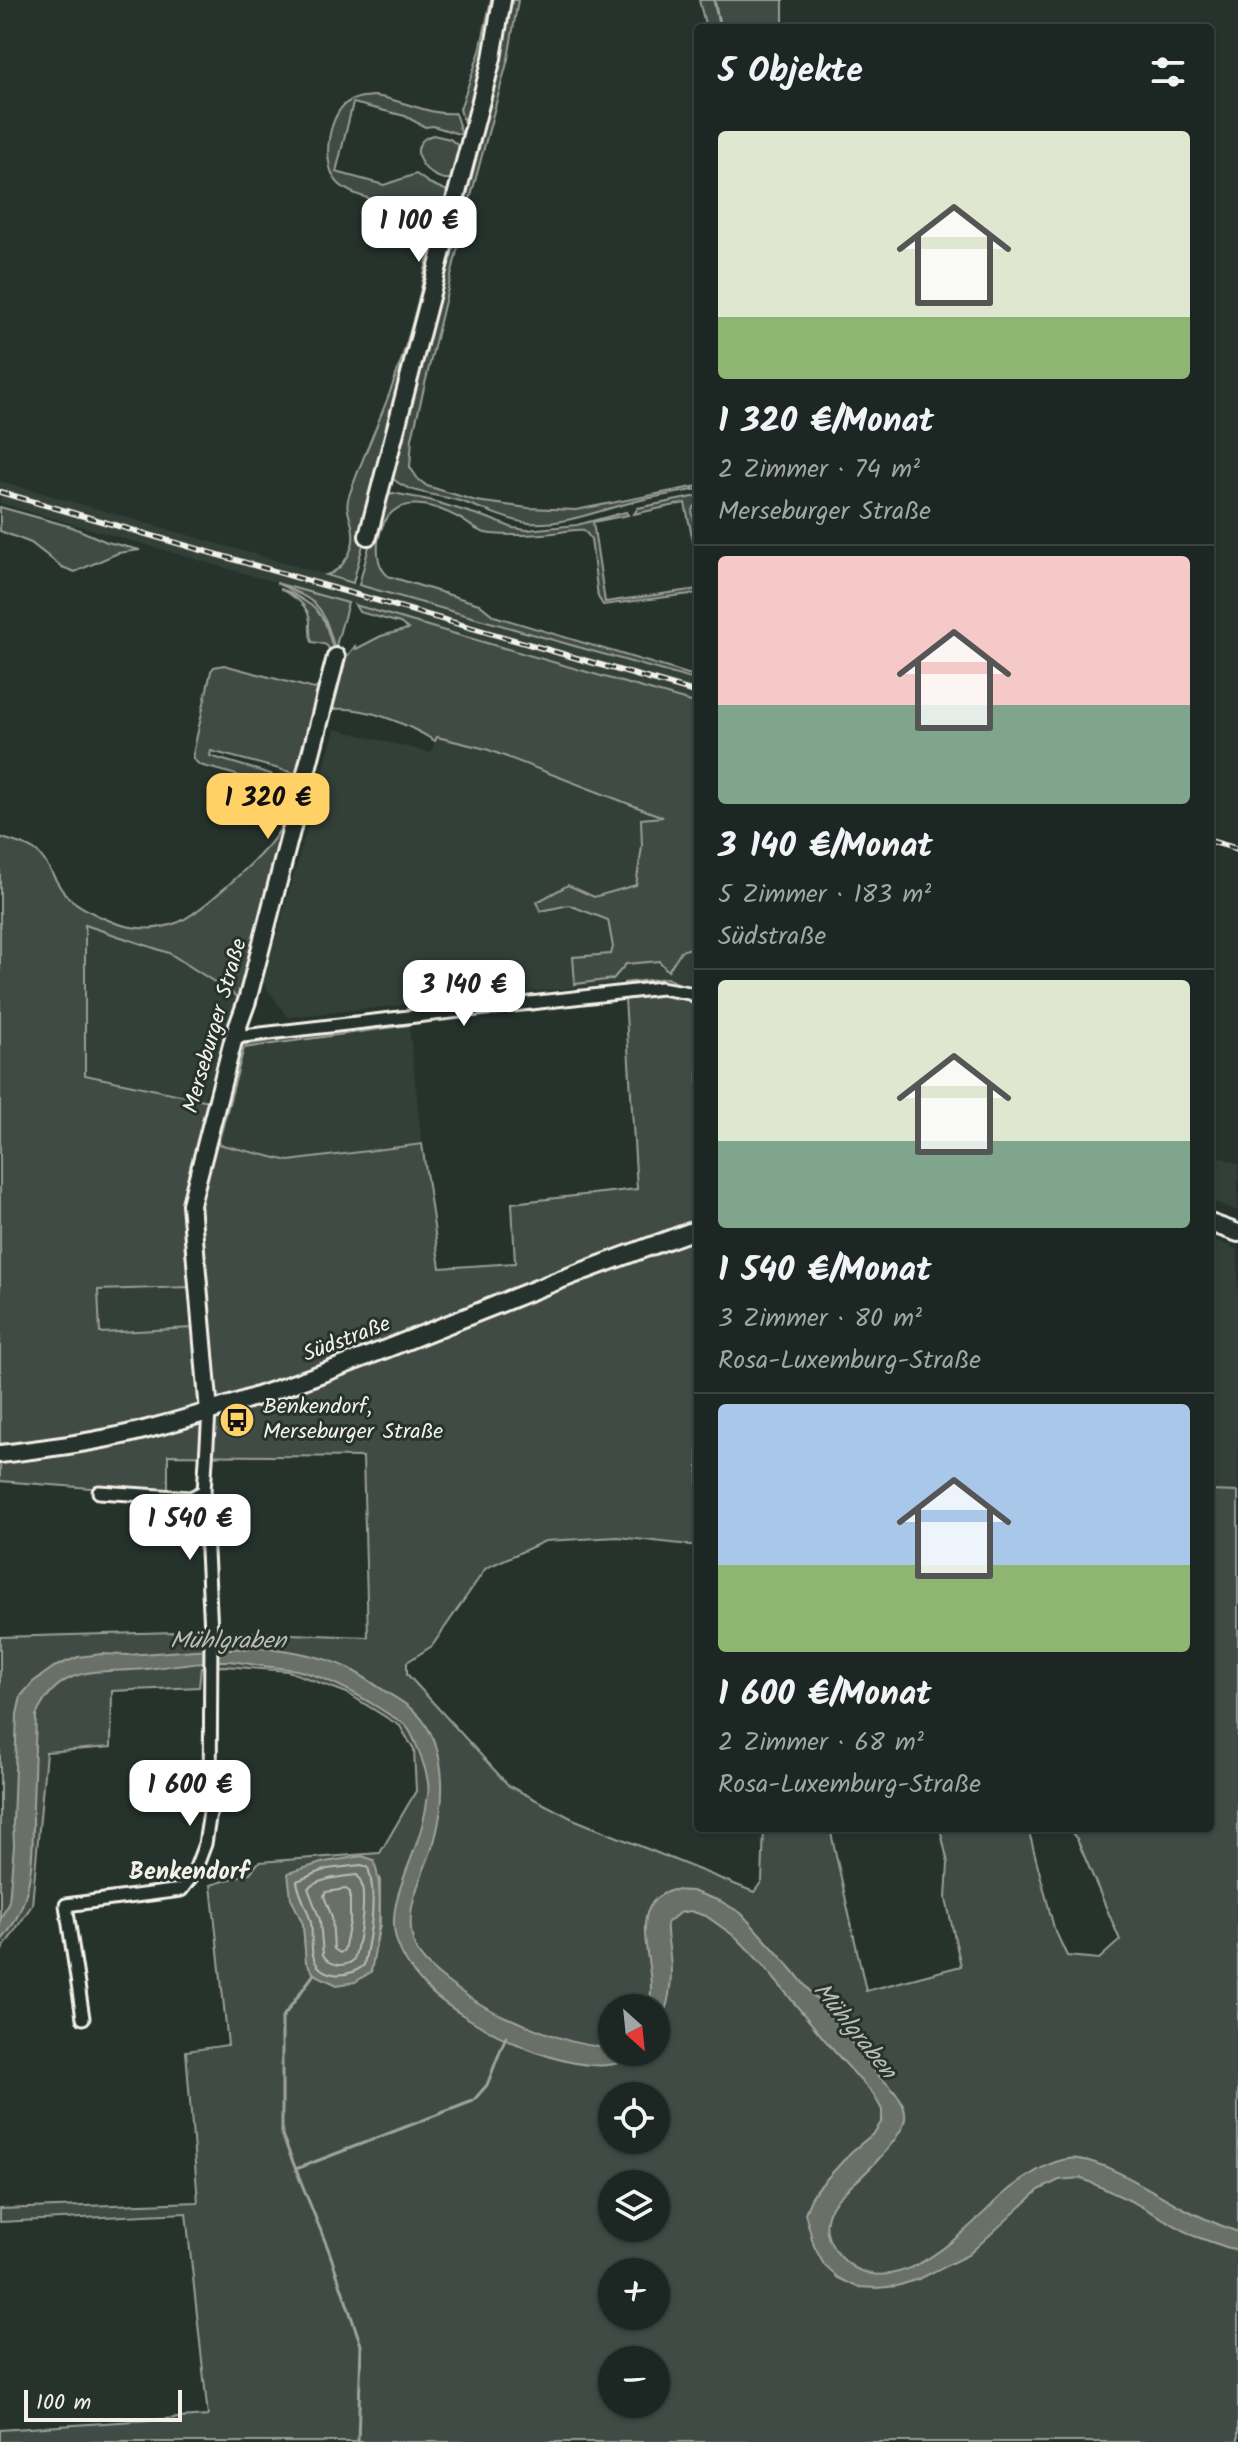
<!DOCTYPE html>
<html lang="de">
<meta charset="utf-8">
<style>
body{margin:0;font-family:Kalam,sans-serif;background:#252e2a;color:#f1f3f6;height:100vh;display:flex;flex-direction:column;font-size:30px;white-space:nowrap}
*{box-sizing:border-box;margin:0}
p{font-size:26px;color:#a0a5a5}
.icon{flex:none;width:44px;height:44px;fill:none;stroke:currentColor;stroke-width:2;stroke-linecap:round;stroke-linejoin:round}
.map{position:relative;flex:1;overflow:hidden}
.sheet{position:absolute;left:694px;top:24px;width:520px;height:1808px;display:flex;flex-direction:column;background:#1c2622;border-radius:8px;box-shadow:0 2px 6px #0004,0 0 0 2px #3a4340}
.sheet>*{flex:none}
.needle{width:52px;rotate:153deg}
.tools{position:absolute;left:598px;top:1994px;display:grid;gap:16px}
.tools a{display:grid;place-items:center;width:72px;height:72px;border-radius:50%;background:#1c2622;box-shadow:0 2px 6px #0004,0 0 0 2px #3a4340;font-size:40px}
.scale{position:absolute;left:24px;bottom:20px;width:158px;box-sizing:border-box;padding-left:8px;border:4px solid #f4f1e8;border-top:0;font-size:22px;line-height:28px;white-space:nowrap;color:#f4f1e8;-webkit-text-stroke:6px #26332d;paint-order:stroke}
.price{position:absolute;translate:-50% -68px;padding:0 18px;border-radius:16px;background:#fff;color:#222;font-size:26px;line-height:52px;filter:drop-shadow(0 2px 4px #0008)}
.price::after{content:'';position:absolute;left:50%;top:48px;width:24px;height:18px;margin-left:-12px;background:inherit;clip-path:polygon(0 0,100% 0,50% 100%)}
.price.active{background:#ffd166;color:#111}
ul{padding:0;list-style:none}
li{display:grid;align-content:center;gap:16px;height:424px;padding:0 24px}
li+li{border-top:2px solid #3a4340}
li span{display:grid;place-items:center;height:248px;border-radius:8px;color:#555}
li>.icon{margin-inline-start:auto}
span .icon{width:144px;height:144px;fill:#fffc;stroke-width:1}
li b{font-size:34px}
h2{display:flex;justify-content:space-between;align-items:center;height:96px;padding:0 24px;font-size:34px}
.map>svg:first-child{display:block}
.built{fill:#333f39}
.green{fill:#414b45;stroke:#9a9e96;stroke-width:2;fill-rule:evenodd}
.water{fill:#676f68;stroke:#9fa39b;stroke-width:2}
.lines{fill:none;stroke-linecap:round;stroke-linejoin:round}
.shore{stroke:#bcbdb5;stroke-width:2}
.stream{stroke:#9fa39b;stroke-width:3}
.street-casing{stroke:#f4f1e8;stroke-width:17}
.secondary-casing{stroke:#f4f1e8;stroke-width:22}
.street{stroke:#26332d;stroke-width:11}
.secondary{stroke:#26332d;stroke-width:16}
.rail-casing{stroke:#f4f1e8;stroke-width:6}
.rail{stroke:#26332d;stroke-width:3;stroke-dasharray:9;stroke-linecap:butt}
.labels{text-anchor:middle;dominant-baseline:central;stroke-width:6;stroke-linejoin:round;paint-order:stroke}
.street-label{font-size:22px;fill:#f4f1e8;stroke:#26332d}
.poi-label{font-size:22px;fill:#f4f1e8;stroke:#26332d;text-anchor:start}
.water-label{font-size:24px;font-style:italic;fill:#bcbdb5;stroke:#26332d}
.neighbourhood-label{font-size:24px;font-weight:bold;fill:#f4f1e8;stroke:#26332d}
</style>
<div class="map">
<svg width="1238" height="2442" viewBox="0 0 1238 2442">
<rect width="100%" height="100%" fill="#26332d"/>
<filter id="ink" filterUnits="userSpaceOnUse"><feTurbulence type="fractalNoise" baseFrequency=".0125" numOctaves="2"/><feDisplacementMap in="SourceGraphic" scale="16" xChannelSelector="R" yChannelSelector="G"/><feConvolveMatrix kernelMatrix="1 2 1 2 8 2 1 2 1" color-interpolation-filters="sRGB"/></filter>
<g filter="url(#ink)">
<g class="built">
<path d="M0 481 698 682V704L0 503Z"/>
<path d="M335 729 431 753 436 737 486 749 698 830V991L667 978 288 1017 263 983Z"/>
<path d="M85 924 169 953 241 999 203 1100 85 1075Z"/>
<path d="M409 1025 422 1144 289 1161 218 1144 244 1048Z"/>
<path d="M1210 1153 1238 1164V1211L1210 1200Z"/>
<path d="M1210 1238 1238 1249V1492L1210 1491Z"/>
<path d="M189 1287 192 1328 100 1333 97 1290Z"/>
</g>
<g class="green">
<path d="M491 0H498L467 133 460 109 480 51Z"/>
<path d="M506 0H518L508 59 464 222 412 438 410 467 418 479 427 486 476 501 528 508 576 510 698 486V489C678 493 657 496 637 501 602 509 565 526 529 523 508 522 475 504 452 499 433 494 402 492 390 475Z"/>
<path d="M699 0H783V28H706Z"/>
<path d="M375 96C399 99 431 116 455 113L462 135 433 126 425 127 405 116 353 103 336 172 384 185 416 174 429 183 450 192 431 284 353 583 326 575C343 571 355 549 353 532 352 519 344 509 349 496 361 461 377 427 390 392 411 337 425 277 435 219L433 213 429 210C406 205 356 201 339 184 321 167 327 120 345 104 354 97 364 97 375 96Z"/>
<path d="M433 135 450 139 462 149 453 179C424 182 402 143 433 135Z"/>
<path d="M393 493 429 500 488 518 513 528 527 530 577 525 626 512 628 515 593 522 605 602 698 589V593L603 605 598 597 591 539 584 530C573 529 563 532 553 533 533 535 512 536 491 534 478 533 470 524 459 518 425 500 386 493 378 542 377 555 378 567 388 576L479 604 494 616 698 677V681L359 585 381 500 388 494Z"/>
<path d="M698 496V505L694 507 692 511 698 540V565L685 503 634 514 638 508Z"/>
<path d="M0 507 72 527 107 542 140 550 118 553 75 572 62 567 31 543 0 531Z"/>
<path d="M276 583 348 603 335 649C321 603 321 603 276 583Z"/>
<path d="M280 589 292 593 315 608 325 622 334 652 302 775 211 751 210 756 271 774 274 779 270 784 271 787 282 775 297 780 241 999 169 953 85 925V1075L209 1101 182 1200 197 1216 198 1194 237 1048 243 1045 411 1020 409 1025 244 1048 218 1144 289 1161 422 1144 440 1268 515 1263 512 1203 637 1189 624 983 667 978 698 993V1546L618 1537 545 1541 486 1568 432 1646 407 1662V1674L509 1786 573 1819 754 1892 762 1881 764 1828H830L866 1991 961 1966 946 1899 948 1863 940 1828H1028L1054 1928 1067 1956 1099 1959 1120 1940 1077 1839 1068 1828H1210V1491L1238 1492V2442H0V2430L208 2416 186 2213 0 2222V2209L198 2202 186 2051 228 2045 211 1885 250 1873 259 1862 380 1853 416 1791 414 1750 400 1726 347 1693 288 1671 224 1666 201 1667 199 1687 112 1691 111 1747 46 1752 32 1905 0 1953V1637L211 1631 368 1637 363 1457 168 1455V1494L0 1481V837C10 841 25 844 34 850 48 859 54 882 66 895 79 908 112 924 131 927 147 930 164 928 179 922 201 912 272 849 281 827 285 815 282 802 274 793 261 779 220 771 200 765L193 759V754L211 671 214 667 224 665 314 689 321 685C324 676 336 652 326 645 322 643 317 643 312 642 309 634 310 631 310 622 309 605 294 596 280 589ZM189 1287 192 1328 100 1333 98 1290ZM380 1878V1925L370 1972 306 1962 303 1924ZM612 2008H656V2052H612ZM612 2096H656V2140H612ZM612 2184H656V2228H612ZM612 2272H656V2316H612ZM612 2360H656V2404H612Z"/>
<path d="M355 605 698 704V946L681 951 668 971 659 961 626 964 613 979 575 984 573 957 611 954 613 947 608 920 569 905 541 911 537 902 568 885 594 897 636 885 642 847 641 819 663 817 486 749 437 737 435 741C406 723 361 704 328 710L339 667 355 646 356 649 381 636 408 629 400 623 359 612Z"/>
</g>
<g class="water">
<path d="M268 1648C292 1651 316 1655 339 1664 355 1670 371 1682 386 1692 399 1700 415 1709 424 1722 447 1755 445 1802 435 1839 425 1874 402 1906 414 1944 421 1970 483 2008 508 2018 535 2028 584 2052 612 2045V2052H639C595 2096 456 2021 422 1983 412 1972 402 1956 397 1942 386 1909 407 1873 417 1842 422 1828 426 1811 428 1795 430 1784 426 1771 422 1760 418 1749 414 1736 407 1727 401 1720 389 1715 382 1710 357 1694 329 1678 300 1671 288 1668 275 1668 264 1666 252 1665 239 1661 228 1661 204 1660 178 1665 155 1668 104 1675 61 1659 36 1716 35 1746 34 1775 33 1805 33 1853 35 1903 0 1942V1920L9 1901 14 1845 13 1823 17 1714 21 1696 33 1682 54 1667 78 1657 102 1654 128 1655 195 1650Z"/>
<path d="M362 1856 374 1860C385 1897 378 1934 371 1972L355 1982 337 1985 314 1974 306 1962 303 1924 291 1898 288 1873 325 1862Z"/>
<path d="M673 1890 692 1891 720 1901 741 1913 791 1968 880 2077C892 2088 910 2105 904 2123 898 2140 873 2166 859 2179 848 2189 832 2201 828 2215 823 2232 830 2246 842 2258 891 2307 960 2236 995 2202 1012 2185 1053 2155 1079 2159 1110 2163 1154 2193 1183 2208 1200 2217 1219 2225 1238 2232V2251L1194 2236 1133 2202 1081 2178 1059 2180 1039 2190 968 2255 919 2279 897 2286 878 2288 857 2287 838 2278 824 2265 814 2246 805 2213 813 2194 851 2152 874 2133 882 2121V2110L874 2095 834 2051 762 1964 737 1938 706 1916 690 1911 679 1913 667 1923C666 1935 669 1944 670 1956 673 1981 669 2010 656 2032V2008H648C662 1971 619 1905 673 1890Z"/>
</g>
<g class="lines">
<g class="shore">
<path d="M361 1865 368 1867C378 1899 370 1934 364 1965 349 1979 318 1979 313 1955 310 1944 313 1933 311 1923 308 1908 299 1896 297 1881L327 1869Z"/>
<path d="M357 1875C370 1889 359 1941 354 1960 344 1968 330 1966 323 1955L320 1920 308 1888C321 1878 341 1877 357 1875Z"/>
<path d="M346 1889 350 1892V1922L344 1950 340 1953 334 1949 332 1917 324 1896 326 1892Z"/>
</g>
<g class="stream">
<path d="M714 0 720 28"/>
<path d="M314 1974 282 2018V2135L329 2251 361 2345 358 2442"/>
<path d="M296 2169 473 2101 487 2085 506 2036"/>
</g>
<defs>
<g id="street">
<path d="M234 1037 661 988 689 993 698 997"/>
<path d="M99 1492 191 1498 204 1491"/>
<path d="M83 2018 66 1905 181 1890 194 1873 205 1844 210 1812 211 1631 204 1491 209 1412"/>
</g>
<g id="secondary">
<path d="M368 536 492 58 502 0"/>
<path d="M1210 1223 1238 1233"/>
<path d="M209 1412 191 1204 234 1037 247 1001 336 657"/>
<path d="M0 1454C48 1448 97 1442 144 1430 272 1397 394 1346 516 1297 576 1273 637 1251 698 1229"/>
</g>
</defs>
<use href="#street" class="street-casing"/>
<use href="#secondary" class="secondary-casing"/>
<use href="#street" class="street"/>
<use href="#secondary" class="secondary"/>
<defs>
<g id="rail">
<path d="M0 492 698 693"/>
<path d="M1210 841 1238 849"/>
</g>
</defs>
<use href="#rail" class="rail-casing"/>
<use href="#rail" class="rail"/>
</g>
</g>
<defs>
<symbol id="bus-disc" viewBox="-11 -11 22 22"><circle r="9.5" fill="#ffd166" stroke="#26332d"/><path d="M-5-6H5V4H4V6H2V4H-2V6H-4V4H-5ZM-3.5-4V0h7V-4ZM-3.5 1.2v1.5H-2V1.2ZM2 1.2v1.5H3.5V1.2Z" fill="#111"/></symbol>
</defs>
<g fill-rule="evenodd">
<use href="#bus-disc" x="217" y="1400" width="40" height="40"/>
</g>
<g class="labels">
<g class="street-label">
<text transform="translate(216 1026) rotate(-74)">Merseburger Straße</text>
<text transform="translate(347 1340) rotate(-21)">Südstraße</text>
</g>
<g class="poi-label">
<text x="263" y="1407">Benkendorf,<tspan x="263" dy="25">Merseburger Straße</tspan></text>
</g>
<g class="water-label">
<text x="228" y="1641">Mühlgraben</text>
<text transform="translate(854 2031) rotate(51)">Mühlgraben</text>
</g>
<g class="neighbourhood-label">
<text x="189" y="1872">Benkendorf</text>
</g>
</g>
</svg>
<div class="tools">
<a><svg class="needle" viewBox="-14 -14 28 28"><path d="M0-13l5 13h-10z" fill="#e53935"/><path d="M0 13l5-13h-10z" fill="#a0a5a5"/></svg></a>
<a><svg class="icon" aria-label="locate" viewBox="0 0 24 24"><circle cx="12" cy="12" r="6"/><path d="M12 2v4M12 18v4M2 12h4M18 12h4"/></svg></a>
<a><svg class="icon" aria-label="layers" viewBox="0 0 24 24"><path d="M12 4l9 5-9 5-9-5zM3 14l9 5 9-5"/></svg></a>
<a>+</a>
<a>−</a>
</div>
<div class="scale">100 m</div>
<b class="price" style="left:419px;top:264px">1 100 €</b>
<b class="price active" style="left:268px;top:841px">1 320 €</b>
<b class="price" style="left:464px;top:1028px">3 140 €</b>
<b class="price" style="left:190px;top:1562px">1 540 €</b>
<b class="price" style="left:190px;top:1828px">1 600 €</b>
<section class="sheet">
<h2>5 Objekte<svg class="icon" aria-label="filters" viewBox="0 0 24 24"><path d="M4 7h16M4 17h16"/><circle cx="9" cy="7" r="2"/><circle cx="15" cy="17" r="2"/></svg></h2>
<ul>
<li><span style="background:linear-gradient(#dfe7d0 75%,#8fb573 0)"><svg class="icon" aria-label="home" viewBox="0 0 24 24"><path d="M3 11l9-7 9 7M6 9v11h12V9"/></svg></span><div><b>1 320 €/Monat</b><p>2 Zimmer · 74 m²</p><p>Merseburger Straße</p></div></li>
<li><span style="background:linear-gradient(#f6c9c9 60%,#7fa58c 0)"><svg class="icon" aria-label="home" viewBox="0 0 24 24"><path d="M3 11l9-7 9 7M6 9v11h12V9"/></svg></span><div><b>3 140 €/Monat</b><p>5 Zimmer · 183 m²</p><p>Südstraße</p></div></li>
<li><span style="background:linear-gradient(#dfe7d0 65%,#7fa58c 0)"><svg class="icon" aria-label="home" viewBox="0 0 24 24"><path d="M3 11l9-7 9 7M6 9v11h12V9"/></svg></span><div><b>1 540 €/Monat</b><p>3 Zimmer · 80 m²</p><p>Rosa-Luxemburg-Straße</p></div></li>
<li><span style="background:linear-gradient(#a9c7e8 65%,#8fb573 0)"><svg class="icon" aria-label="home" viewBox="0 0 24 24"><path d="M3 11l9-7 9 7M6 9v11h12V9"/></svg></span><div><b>1 600 €/Monat</b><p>2 Zimmer · 68 m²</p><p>Rosa-Luxemburg-Straße</p></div></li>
</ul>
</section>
</div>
